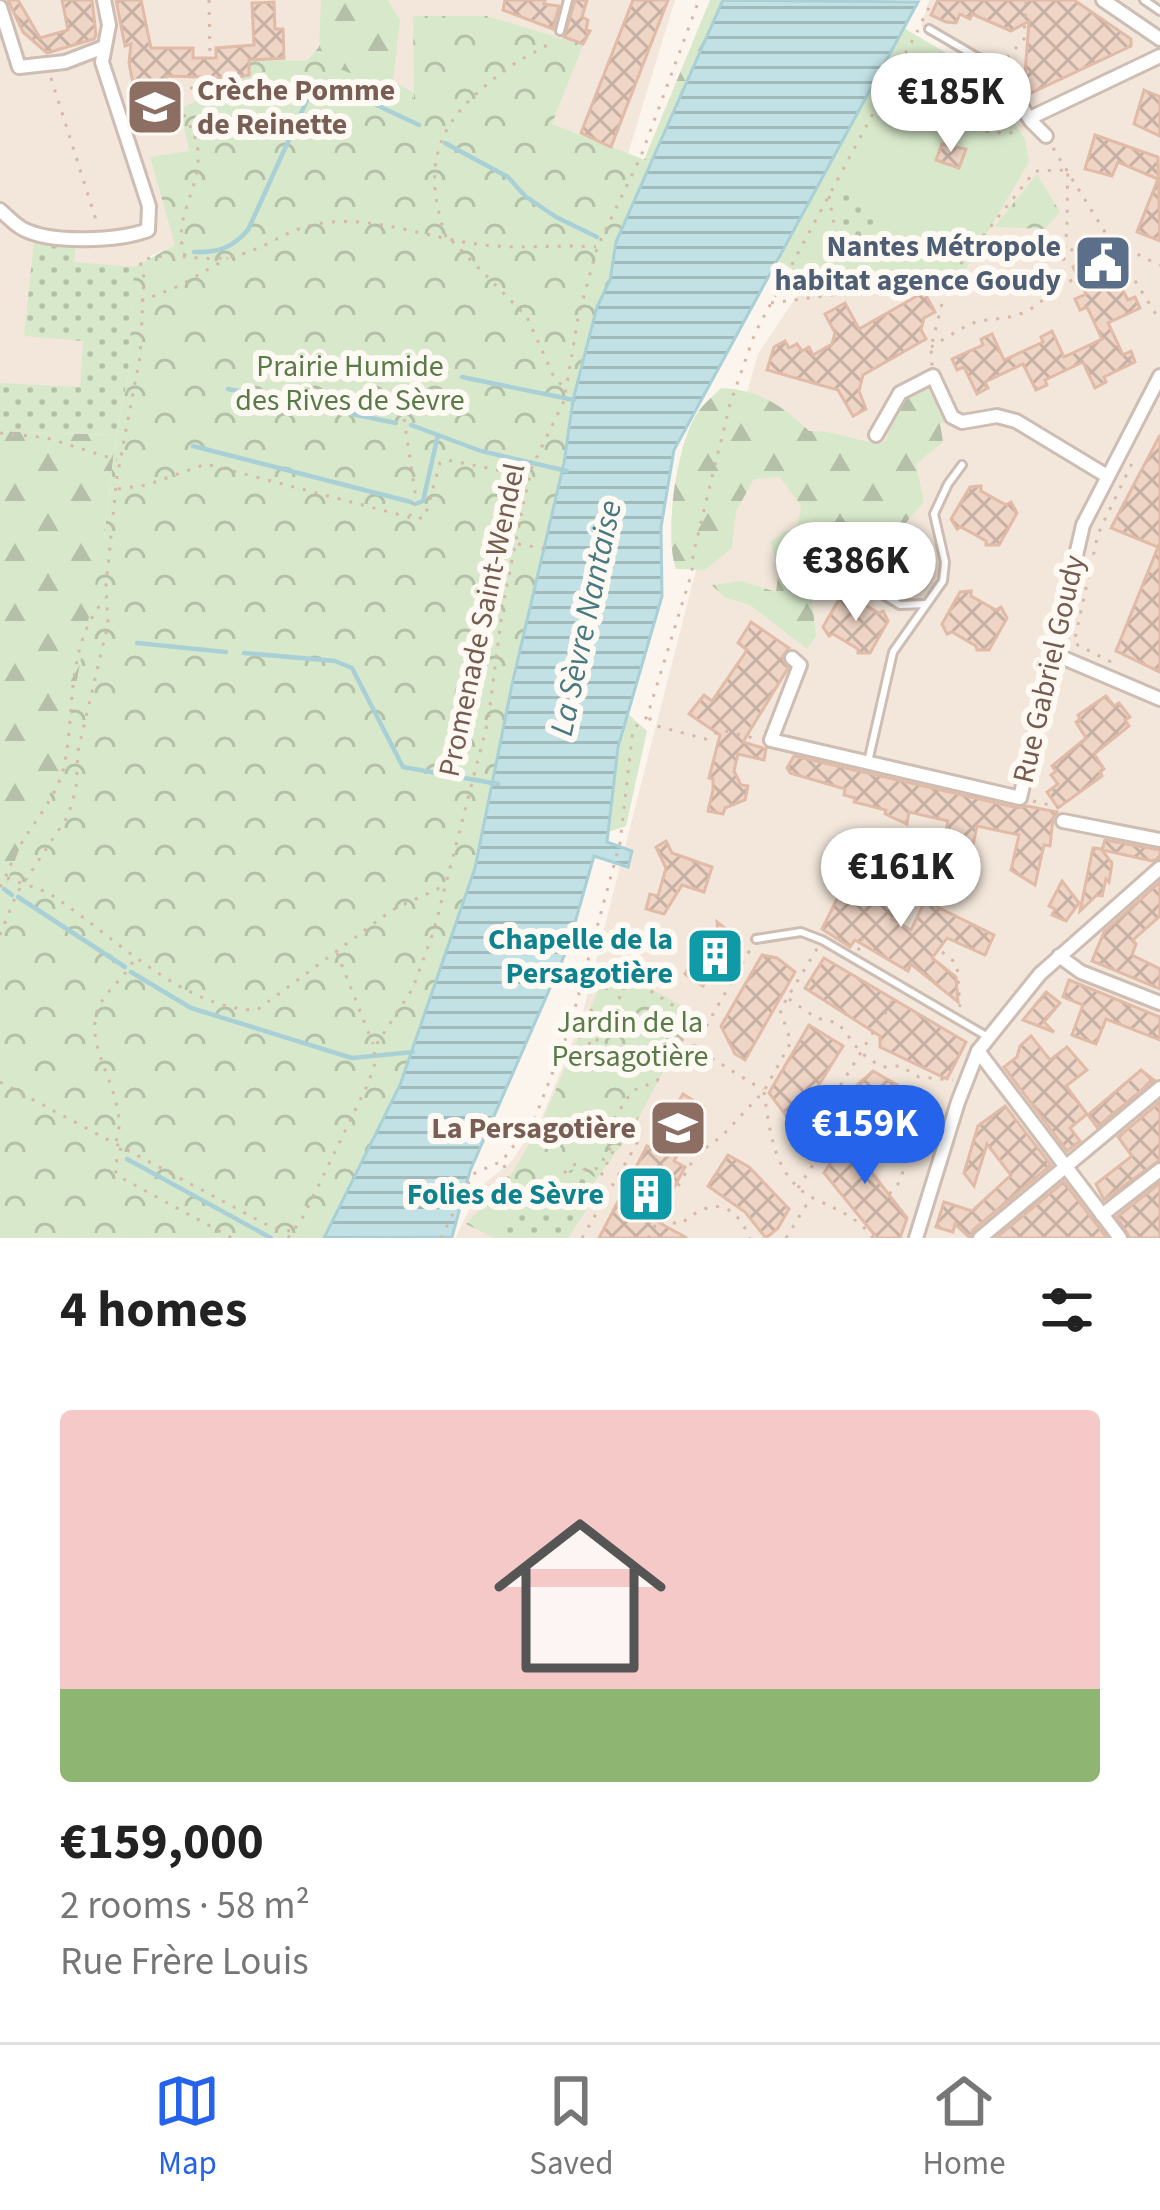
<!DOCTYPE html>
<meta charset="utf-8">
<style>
body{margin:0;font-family:"Source Sans 3",sans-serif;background:#f6f6f6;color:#222;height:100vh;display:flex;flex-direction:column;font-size:45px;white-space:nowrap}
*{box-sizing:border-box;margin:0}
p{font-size:39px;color:#767676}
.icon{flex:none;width:66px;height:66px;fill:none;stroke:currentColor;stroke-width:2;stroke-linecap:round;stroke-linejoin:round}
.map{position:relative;height:1238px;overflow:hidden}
.drawer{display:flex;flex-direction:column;background:#fff;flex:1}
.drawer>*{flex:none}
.price{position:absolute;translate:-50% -102px;padding:0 27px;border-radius:42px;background:#fff;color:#222;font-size:39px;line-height:78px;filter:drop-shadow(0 3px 6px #0008)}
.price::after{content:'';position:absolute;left:50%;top:72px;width:36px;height:27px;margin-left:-18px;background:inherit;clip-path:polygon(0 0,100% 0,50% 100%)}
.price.active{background:#2563eb;color:#fff}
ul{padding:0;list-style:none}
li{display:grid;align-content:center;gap:24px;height:636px;padding:0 60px}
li+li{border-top:3px solid #e0e0e0}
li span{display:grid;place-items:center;height:372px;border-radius:12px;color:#555}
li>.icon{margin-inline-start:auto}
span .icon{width:216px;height:216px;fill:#fffc;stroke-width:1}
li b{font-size:51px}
h2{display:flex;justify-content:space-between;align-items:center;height:144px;padding:0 60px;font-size:51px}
.tab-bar{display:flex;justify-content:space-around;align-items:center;height:168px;border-top:3px solid #e0e0e0;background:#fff;font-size:33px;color:#767676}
.tab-bar a{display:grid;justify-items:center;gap:6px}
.tab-bar .active{color:#2563eb}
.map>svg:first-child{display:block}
.residential{fill:#f3e7db}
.grass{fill:#d8e9cb}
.forest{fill:url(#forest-firs)}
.park{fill:url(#park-crowns)}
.garden{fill:url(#garden-dots)}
.water{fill:url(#water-rules);stroke:#a8d0d6;stroke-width:3}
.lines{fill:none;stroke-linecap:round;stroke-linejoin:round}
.stream{stroke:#a8d0d6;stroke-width:4.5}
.building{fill:url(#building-cross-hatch);stroke:#e1bba7;stroke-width:3}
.service-casing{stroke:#cebdb2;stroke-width:12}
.minor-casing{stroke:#cebdb2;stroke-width:18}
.path{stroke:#d5b8a8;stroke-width:3;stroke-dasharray:3 9;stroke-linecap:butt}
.service{stroke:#fff;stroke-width:6}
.minor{stroke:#fff;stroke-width:12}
.labels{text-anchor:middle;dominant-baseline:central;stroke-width:12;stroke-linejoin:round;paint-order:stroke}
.education-label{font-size:30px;font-weight:bold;fill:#785e54;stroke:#fef9f3;text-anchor:start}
.service-label{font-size:30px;font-weight:bold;fill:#4e5e75;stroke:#fef9f3;text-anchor:end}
.park-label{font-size:30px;fill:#597b49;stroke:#fef9f3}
.street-label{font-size:30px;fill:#765c50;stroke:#fef9f3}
.culture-label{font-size:30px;font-weight:bold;fill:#0d838f;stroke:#fef9f3;text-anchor:end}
.water-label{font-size:33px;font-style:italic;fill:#477980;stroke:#fef9f3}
</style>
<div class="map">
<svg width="1160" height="1238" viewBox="0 0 1160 1238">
<defs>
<pattern id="forest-firs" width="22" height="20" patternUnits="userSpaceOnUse" patternTransform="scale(3)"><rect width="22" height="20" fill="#d8e9cb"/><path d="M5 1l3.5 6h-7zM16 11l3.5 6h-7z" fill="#b4c0a7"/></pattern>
<pattern id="park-crowns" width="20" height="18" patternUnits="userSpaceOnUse" patternTransform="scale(3)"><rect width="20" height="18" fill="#d8e9cb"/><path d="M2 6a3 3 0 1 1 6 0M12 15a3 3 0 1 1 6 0" fill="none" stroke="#b4c0a7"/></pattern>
<pattern id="garden-dots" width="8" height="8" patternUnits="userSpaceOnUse" patternTransform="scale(3)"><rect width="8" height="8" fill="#d8e9cb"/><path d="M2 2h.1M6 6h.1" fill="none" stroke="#b4c0a7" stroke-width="1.8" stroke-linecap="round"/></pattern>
<pattern id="water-rules" width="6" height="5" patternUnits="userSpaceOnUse" patternTransform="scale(3)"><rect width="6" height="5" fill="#c1e1e5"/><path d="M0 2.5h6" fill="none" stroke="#a1babc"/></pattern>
<pattern id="building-cross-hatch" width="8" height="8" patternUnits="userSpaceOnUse" patternTransform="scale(3)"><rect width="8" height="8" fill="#efd5c6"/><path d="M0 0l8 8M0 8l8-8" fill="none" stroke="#c6b0a3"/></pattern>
</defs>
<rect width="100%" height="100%" fill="#fcf5ed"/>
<g class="residential">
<path d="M0 0H675L628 154 552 124 582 45 487 16 414 99 249 75 174 113 183 124 189 152 170 156 175 246 150 256 116 435 0 431Z"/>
<path d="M929 0H1160V1238H455L481 1186 510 1163 542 1117 580 1023 692 585 758 354 808 279 845 271 1025 137 980 73 986 67 921 26Z"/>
</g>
<g class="grass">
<path d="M904 28 980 73 1025 138 1029 162 966 269 855 287 845 271 808 279 777 260Z"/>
<path d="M628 714 647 731 626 826 608 832 618 747Z"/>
</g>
<g class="forest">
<path d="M321 0H388L400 20 393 80 487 139 302 67 319 47Z"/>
<path d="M710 0H723L653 163 644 160Z"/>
<path d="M930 379 945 399 948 423H940L943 442 916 464 924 502 904 525 909 546 902 562 901 592 883 583 867 557 846 551 824 567 810 585 816 636 807 649 750 605 724 597 712 585 742 581 776 592 779 567 770 542 785 531 797 530 801 506 780 477 754 479 736 511 732 548 705 570 676 569C664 535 676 449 695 417 701 406 712 397 721 388 758 389 783 406 809 431 836 430 855 441 881 444L887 439 890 403Z"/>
<path d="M0 431 116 435 104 538 126 534 0 1008Z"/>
</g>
<g class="park">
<path d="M413 16H487L583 45 552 124 653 163 616 242 610 280 597 307 573 400 564 463 513 680 476 868 400 1085 324 1238H0V902L18 852 58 779 104 538 116 435 128 375 134 267 175 245 150 157 189 151 183 124 173 112 249 75V60L319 61 414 98Z"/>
<path d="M1037 174 1060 212 1045 229 994 227Z"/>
<path d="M609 965 695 1013 632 1130 586 1194 588 1207 568 1238H494L466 1224 511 1175 544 1117Z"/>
</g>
<g class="garden">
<path d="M845 190C865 193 875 206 877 225L863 244 844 259 835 192Z"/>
<path d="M34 241 76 245 74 262 134 267 128 375 116 435 0 431V383L80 387 83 341 24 336Z"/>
<path d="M578 1167 596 1178 585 1195 588 1207 568 1238H494L515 1197 546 1213 569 1171Z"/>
</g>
<path class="water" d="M723 0 918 2 674 450 661 527 662 596 618 747 607 842 632 851 628 867 594 856 568 947 470 1171 452 1237 324 1238 400 1085 475 868 513 680 564 463 573 400 597 307 610 280 616 242Z"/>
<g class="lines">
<g class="stream">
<path d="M445 143 508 177 525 196 556 217 597 237"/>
<path d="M194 252C218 253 232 248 248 230L307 100 318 88 332 84 419 125"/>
<path d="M462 377 574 400"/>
<path d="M228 389 396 423"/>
<path d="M411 425 438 435"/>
<path d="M193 446 411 502"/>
<path d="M415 504 423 501 438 435 481 451 567 471"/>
<path d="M137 643 226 652"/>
<path d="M244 653 335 661 352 668 403 767 498 784"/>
<path d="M4 889 12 895"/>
<path d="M18 897 125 967"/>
<path d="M131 972 191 1008 352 1058 413 1052"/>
<path d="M127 1159 271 1238"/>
</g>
</g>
<g class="building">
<path d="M8 0H18L40 38 68 30 62 0H92L96 35 94 39 47 53 23 32Z"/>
<path d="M116 0H141L151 48H193V58H216V48L254 45 252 3 274 2 275 29H283L284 58 249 60V75L235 78 166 76 173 112 141 125 129 63 131 44 125 46Z"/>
<path d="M505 0H545L544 4 559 6 553 29 503 10Z"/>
<path d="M575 0H587L582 17 588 20 586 30 590 31 583 44 564 37Z"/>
<path d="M633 0H668L611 147 581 133Z"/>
<path d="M938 0H1074L1131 39V46L1031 93 1024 88 1029 21 1011 31 972 14 970 19 960 14 956 23 946 22 931 15Z"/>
<path d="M1144 90 1160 97V136L1134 124Z"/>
<path d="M1095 135 1158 157 1160 241 1137 232 1158 179 1118 162 1112 176 1085 169Z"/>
<path d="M942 144 966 149 959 168 936 160Z"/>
<path d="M1101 248 1128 300 1135 297 1140 308 1108 323 1123 355 1131 351 1135 362 1104 377 1106 382 1095 388 1083 362 1045 380 1047 385 1036 390 1023 364 985 382 988 388 977 394 964 367 957 370 952 359 983 345 981 339 992 334 1004 360 1043 342 1041 337 1052 331 1064 357 1102 339 1087 307 1080 310 1075 299 1086 294 1073 267Z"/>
<path d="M924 292 935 312 924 318 921 330 926 339 863 375 859 391 866 409 853 416 838 390 767 370 774 347 785 341 789 348 797 344 802 351 809 347 813 355 832 344 835 333 825 314 845 303 859 329Z"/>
<path d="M1160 435V672L1116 651 1158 547 1111 528Z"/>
<path d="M981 486V491L1006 505 1011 502 1017 513 999 545H986V541L961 527 957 529 951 519 970 487Z"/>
<path d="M971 591V596L996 610 1001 607 1007 618 989 650H977L976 646 952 632 947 634 942 624 960 592Z"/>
<path d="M842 594H853V598L879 613 883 611 888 621 870 653H858V649L833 634 829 636 823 627Z"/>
<path d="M751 622 789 648 782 657 788 668 743 742 766 749 764 760 738 754 734 771 741 785 748 786 745 800 725 808 723 814 708 811 713 790V779L709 778 720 735 689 714 704 695 712 701 747 650 738 643Z"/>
<path d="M1106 696 1114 706 1119 703 1130 717 1125 720 1129 726 1094 754 1104 769 1100 772 1102 776 1058 808 1047 792 1058 784 1051 775 1056 771 1052 766 1086 738 1076 722 1080 719 1078 715Z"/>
<path d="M794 756 1018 808 1027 806 1057 812 1053 818 1050 846 1044 845 1035 885 1011 870 1019 835 977 826 971 855 944 841 948 821 909 812 907 824 885 814 886 810 854 802 855 798 844 795 845 789 790 773 787 768Z"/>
<path d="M1105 840 1160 850V858L1152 861 1102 850Z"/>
<path d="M666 841 672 853 712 867 704 892 682 885 664 914 646 909 650 894 658 896 666 868 656 847Z"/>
<path d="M1093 848 1101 849 1112 863 1109 882 1106 879 1102 896 1097 895 1080 911Z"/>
<path d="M851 871 904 897 892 919 911 930 925 901 994 935 985 955 947 938 932 958 956 977 958 1002 911 964 908 971 855 940 850 947 822 929Z"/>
<path d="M1062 881 1079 903 1066 921 1052 915 1055 909 1049 906Z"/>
<path d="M1160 882V916L1133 940 1136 944 1132 955 1160 969V989L1092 961 1104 932Z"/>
<path d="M717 922 742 942 730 964 721 958 703 986 685 974 710 931 718 936Z"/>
<path d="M762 955 777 958 795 972 745 1060 735 1054 721 1026Z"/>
<path d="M824 958 966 1042 947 1079 880 1047V1036L805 988Z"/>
<path d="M1069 980 1160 1017V1040L1106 1019 1096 1044 1072 1035 1083 1005 1063 997Z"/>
<path d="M1046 992 1060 1003 1044 1022 1054 1032 1023 1020Z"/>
<path d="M809 1025 843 1046 814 1093 830 1120 809 1140 800 1134 769 1093Z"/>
<path d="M1031 1036 1050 1060 1067 1047 1087 1070 1066 1086 1087 1114 1070 1128 1080 1141 1067 1151 1004 1067 1017 1057 1020 1046Z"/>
<path d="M1141 1070 1154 1080 1097 1127 1088 1115Z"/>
<path d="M873 1071 937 1108 926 1142 854 1105 848 1093Z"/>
<path d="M683 1094 704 1107 674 1161 685 1167 656 1221 687 1238H599L647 1146 652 1148Z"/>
<path d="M1160 1102V1160L1104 1200 1096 1184 1132 1156 1118 1137Z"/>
<path d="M1005 1106 1051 1165 973 1230 970 1238 955 1224 953 1232 936 1227 944 1202 972 1211 1011 1175 987 1144 974 1186 964 1173 978 1126Z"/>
<path d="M851 1130 880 1146 869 1169 907 1218 900 1238H877L824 1173Z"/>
<path d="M728 1155 749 1167 789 1209 778 1228 766 1238 745 1212 708 1186Z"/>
<path d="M1064 1182 1107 1238H996Z"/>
<path d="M1160 1183V1238H1130L1117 1217Z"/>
</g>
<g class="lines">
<defs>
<g id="service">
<path d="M1144 0 1160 11"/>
<path d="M929 29 994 67"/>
<path d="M560 31 568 0"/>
<path d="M854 577 900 605 925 604"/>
<path d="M868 762 893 652 943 581 945 562 934 514 948 484 962 465"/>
<path d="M756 939 801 932 822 940 988 1037"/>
</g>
<g id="minor">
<path d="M1103 0 1160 39"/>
<path d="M0 7 19 67 65 62 104 47"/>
<path d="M997 69 1031 121 1046 136"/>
<path d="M1030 118 1160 56"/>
<path d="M0 210C7 216 14 224 23 229 52 244 118 241 148 230L149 206 102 62 109 25 104 0"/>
<path d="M876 435 900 393 933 376 952 417 962 422 997 416 1016 421 1107 476"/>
<path d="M1054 654 1160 699"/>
<path d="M792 658 800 665 771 740 1020 798 1083 525 1160 376"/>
<path d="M1063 821 1160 840"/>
<path d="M1059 956 1081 972 1160 1003"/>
<path d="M978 1051 1120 1238"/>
<path d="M1102 1215 1160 1170"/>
<path d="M916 1238 958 1102 978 1051 1040 974 1160 868"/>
<path d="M980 1238 1160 1088"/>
</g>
</defs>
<use href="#service" class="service-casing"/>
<use href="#minor" class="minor-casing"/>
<g class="path">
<path d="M209 0 210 59"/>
<path d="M922 21 933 0"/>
<path d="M1007 58 1024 39 1026 0"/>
<path d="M51 78 97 223"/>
<path d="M950 127 1008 134 1019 130"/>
<path d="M1053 148 1160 321"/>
<path d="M829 196 846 293"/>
<path d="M446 237C417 153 445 112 514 64 527 55 542 50 554 40"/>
<path d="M452 241 527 317 553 375 564 388"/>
<path d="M185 256C171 219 201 190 198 152 197 129 178 112 173 89L211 87V75"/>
<path d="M1063 260C1089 221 1127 251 1160 265"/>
<path d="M1058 285 1088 275 1076 247"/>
<path d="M141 301 179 286 228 258"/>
<path d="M771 303 946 280"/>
<path d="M931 347C944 339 959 329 973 323 988 318 1005 320 1020 314 1077 293 1065 219 1068 170L1035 171 948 280 931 347 932 366"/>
<path d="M404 419 415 492 410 516"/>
<path d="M0 433 47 438 117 460"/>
<path d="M118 489 147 485 206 464 416 519 425 517 440 463 447 460 528 476"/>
<path d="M518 544 546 549"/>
<path d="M1111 662 1074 643 1098 534 1134 459"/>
<path d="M649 718 657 726 706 739 721 730 757 739"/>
<path d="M1033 801 1059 807"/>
<path d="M860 875 878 846"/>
<path d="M7 878C24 885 43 888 59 900 115 938 186 1010 257 1010L392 910 444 886"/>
<path d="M0 887C7 876 10 865 16 853 32 822 58 798 65 762 75 708 66 644 105 599"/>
<path d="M0 935 17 893 68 816 76 789 78 751 108 624 106 585 117 477 140 357 144 278 140 261C174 249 194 263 229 257 268 251 286 225 332 222 379 218 430 238 477 244 516 250 556 244 596 247"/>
<path d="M860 950 857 948 864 935 861 932"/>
<path d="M942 952 957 964 960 1007"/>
<path d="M337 953 373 1044"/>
<path d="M789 999 816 1018 838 1023 861 1053 874 1062 883 1067 900 1066 919 1077 953 1080"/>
<path d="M681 1039 763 1090"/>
<path d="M694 1047 750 950"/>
<path d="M0 1082 271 1227 290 1231"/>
<path d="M764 1092C770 1133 774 1180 817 1200 840 1211 857 1217 873 1238"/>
<path d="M847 1112 903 1149 923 1151"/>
<path d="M116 1141C130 1103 91 1059 95 1021 98 993 125 981 135 957"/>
<path d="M121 1148 114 1168 118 1176 232 1238"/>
<path d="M504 1165 510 1185 539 1204C557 1196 557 1172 576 1164L588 1171 598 1168 620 1133 614 1119 632 1091 657 1081 693 1018 630 978 594 1046 570 1031"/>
<path d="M798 1188 847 1112 837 1091 895 997"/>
<path d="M889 1194C912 1175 903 1149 893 1124"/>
<path d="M600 1208 593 1192 618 1141"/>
<path d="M661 1221 681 1224C711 1198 733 1200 750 1238"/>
<path d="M288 1238 303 1217 368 1084 375 1063 374 1048 413 988 434 930 488 721 503 605 525 496 532 467 564 401 578 318 597 248 641 156 699 0"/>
<path d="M441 1238 473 1174 502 1161 535 1118 569 1030 620 843 633 729 647 717 692 572 693 555 730 404 755 333 918 30"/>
<path d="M582 1238 640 1138"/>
<path d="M648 1238 696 1155 722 1136 764 1091 791 1042 780 1010 818 947"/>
<path d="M786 1238 810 1199"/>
</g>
<use href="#service" class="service"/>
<use href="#minor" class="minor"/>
</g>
<defs>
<symbol id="school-square" viewBox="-11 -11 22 22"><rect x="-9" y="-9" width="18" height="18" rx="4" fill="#8d6e63" stroke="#fef9f3"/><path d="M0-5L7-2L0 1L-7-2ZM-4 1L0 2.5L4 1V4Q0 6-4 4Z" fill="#fff"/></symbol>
<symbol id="civic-square" viewBox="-11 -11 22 22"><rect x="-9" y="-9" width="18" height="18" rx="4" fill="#5c6f8a" stroke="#fef9f3"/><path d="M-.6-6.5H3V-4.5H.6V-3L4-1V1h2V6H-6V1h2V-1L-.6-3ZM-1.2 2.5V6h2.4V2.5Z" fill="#fff"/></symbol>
<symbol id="building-square" viewBox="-11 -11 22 22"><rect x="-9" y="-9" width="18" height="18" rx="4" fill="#0f9aa8" stroke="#fef9f3"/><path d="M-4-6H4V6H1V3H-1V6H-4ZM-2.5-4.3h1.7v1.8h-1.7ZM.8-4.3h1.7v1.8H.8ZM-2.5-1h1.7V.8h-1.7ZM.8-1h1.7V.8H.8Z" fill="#fff"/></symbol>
</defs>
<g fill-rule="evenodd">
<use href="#school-square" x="122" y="74" width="66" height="66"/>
<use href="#civic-square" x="1070" y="230" width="66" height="66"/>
<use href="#building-square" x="682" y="923" width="66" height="66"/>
<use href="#school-square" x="645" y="1095" width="66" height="66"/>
<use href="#building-square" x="613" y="1161" width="66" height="66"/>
</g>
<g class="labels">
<g class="education-label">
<text x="197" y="90">Crèche Pomme<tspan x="197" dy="34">de Reinette</tspan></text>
<text x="636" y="1128" text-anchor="end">La Persagotière</text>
</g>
<g class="service-label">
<text x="1061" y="246">Nantes Métropole<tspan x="1061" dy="34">habitat agence Goudy</tspan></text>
</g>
<g class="park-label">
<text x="350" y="366">Prairie Humide<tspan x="350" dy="34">des Rives de Sèvre</tspan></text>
<text x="630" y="1022">Jardin de la<tspan x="630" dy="34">Persagotière</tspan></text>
</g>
<g class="street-label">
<text transform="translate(482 620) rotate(-78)">Promenade Saint-Wendel</text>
<text transform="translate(1049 669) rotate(-77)">Rue Gabriel Goudy</text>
</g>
<g class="culture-label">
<text x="673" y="939">Chapelle de la<tspan x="673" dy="34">Persagotière</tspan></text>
<text x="604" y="1194">Folies de Sèvre</text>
</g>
<g class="water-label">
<text transform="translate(586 618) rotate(-78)">La Sèvre Nantaise</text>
</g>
</g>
</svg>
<b class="price" style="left:951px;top:155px">€185K</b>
<b class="price" style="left:856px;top:624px">€386K</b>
<b class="price" style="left:901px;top:930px">€161K</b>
<b class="price active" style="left:865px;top:1187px">€159K</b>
</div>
<section class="drawer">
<h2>4 homes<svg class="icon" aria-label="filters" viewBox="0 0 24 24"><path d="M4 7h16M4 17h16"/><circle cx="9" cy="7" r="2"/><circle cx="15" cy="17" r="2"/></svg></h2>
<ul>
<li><span style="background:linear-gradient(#f6c9c9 75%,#8fb573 0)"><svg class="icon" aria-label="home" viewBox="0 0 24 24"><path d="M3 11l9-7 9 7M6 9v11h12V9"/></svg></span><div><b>€159,000</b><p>2 rooms · 58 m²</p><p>Rue Frère Louis</p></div></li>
</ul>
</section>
<nav class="tab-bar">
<a class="active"><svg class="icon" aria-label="map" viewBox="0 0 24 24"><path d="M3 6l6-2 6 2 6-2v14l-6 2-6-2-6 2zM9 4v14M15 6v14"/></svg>Map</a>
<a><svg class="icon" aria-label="saved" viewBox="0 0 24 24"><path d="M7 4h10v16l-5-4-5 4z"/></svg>Saved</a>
<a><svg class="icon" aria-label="home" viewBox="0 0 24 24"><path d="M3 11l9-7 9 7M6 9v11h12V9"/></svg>Home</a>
</nav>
